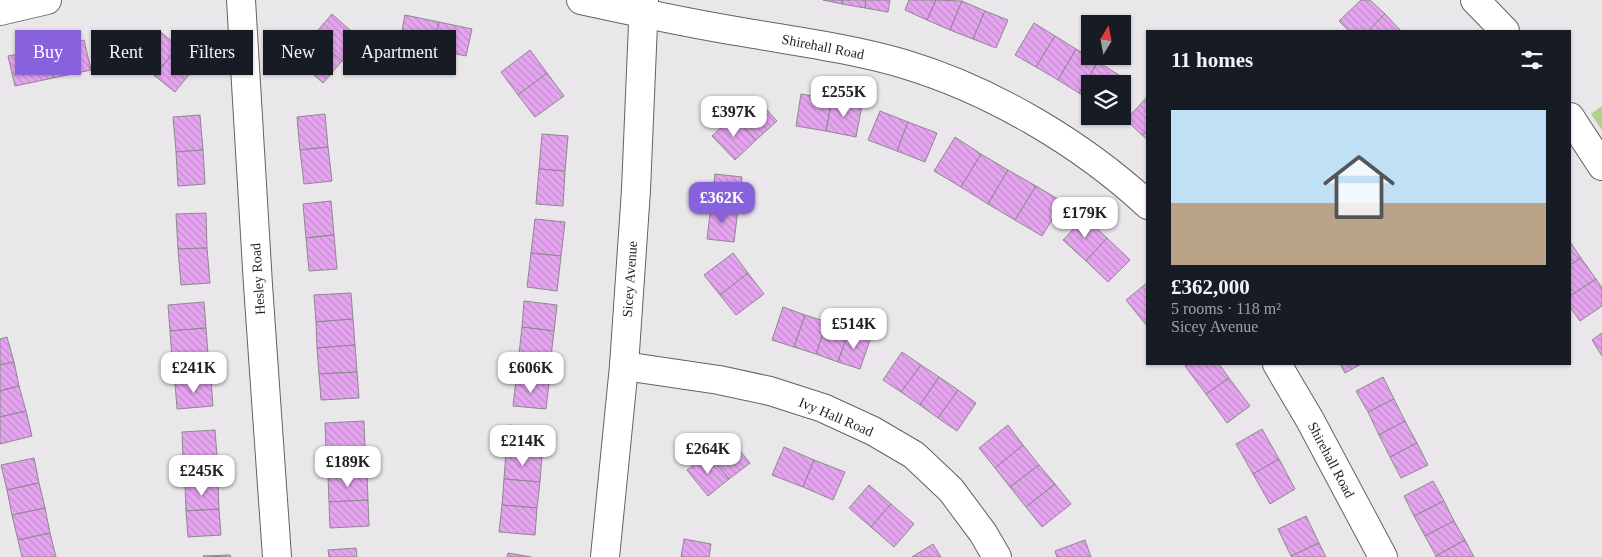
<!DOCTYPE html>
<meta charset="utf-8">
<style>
body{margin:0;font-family:Georgia,serif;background:#242831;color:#f1f3f6;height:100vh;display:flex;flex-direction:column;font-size:19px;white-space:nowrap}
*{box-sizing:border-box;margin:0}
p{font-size:16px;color:#9ea1a6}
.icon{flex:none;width:28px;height:28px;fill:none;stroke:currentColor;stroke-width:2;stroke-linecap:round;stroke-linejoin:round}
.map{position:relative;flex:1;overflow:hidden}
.details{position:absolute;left:1146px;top:30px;width:425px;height:335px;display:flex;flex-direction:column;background:#171b24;border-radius:0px;box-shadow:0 1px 4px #0004}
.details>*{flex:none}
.banner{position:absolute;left:15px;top:30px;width:475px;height:45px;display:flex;gap:10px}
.needle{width:32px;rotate:10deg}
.controls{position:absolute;left:1081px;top:15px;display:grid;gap:10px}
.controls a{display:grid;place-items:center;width:50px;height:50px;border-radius:0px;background:#171b24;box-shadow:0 1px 4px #0004;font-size:25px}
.price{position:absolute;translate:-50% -42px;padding:0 11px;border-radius:10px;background:#fff;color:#222;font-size:16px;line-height:32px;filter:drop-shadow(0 1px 2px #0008)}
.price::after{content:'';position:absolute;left:50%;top:30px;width:15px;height:11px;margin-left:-8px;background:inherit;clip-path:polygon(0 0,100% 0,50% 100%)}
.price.selected{background:#8861dc;color:#fff}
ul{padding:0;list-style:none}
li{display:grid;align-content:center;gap:10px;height:265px;padding:0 25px}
li span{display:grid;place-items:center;height:155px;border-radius:0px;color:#555}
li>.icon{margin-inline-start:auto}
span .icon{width:90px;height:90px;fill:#fffc;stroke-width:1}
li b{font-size:21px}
h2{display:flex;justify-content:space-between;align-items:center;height:60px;padding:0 25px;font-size:21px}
.chip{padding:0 18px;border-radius:0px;background:#171b24;box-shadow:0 1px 4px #0004;font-size:18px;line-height:45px}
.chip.selected{background:#8861dc;color:#fff}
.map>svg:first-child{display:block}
.green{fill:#b0d08b}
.building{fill:url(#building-back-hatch);stroke:#8c898d}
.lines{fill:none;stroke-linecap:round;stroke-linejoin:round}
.minor-casing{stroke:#656165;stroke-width:30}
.tertiary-casing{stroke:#656165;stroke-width:30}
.minor{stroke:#fff;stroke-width:28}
.tertiary{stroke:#fff;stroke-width:28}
.labels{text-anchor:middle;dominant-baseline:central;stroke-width:4;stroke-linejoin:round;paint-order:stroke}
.street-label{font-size:14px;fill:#201f20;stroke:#fff}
</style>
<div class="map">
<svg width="1602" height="557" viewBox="0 0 1602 557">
<defs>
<pattern id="building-back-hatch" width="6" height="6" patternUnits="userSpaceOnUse" patternTransform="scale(1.25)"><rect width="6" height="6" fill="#e5a4ef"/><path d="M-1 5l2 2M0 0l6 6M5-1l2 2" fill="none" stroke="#c48dcd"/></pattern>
</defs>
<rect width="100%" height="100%" fill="#eae7eb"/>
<path class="green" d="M1602 106V130L1591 114Z"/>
<g class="building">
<path d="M823 0H843L842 4Z"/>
<path d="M843 0H866L865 8 842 4Z"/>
<path d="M866 0H890L888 12 865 8Z"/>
<path d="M909 0H936L927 20 905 10Z"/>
<path d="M936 0 962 1 950 30 927 20Z"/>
<path d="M1361 0H1370L1385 14 1368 31H1349L1339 21Z"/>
<path d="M962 1 985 11 973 39 950 30Z"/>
<path d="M985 11 1008 20 996 48 973 39Z"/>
<path d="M332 14 361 40 342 61 313 36Z"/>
<path d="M1385 14 1401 31H1368Z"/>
<path d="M405 15 439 22 433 49 400 41Z"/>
<path d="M439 22 472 29 466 56 433 49Z"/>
<path d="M1034 23 1055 36 1036 67 1015 55Z"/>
<path d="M158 30 178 46 155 76 134 59Z"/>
<path d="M313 36 342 61 323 83 294 57Z"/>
<path d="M1055 36 1076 49 1058 80 1036 67Z"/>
<path d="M84 40 91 70 53 78 47 48Z"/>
<path d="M178 46 199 62 175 92 155 76Z"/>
<path d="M47 48 53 78 15 86 8 56Z"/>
<path d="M1076 49 1098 62 1079 93 1058 80Z"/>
<path d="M530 50 547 73 518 95 501 72Z"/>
<path d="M1098 62 1119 75 1114 84H1090V99L1079 93Z"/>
<path d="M547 73 564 96 535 117 518 95Z"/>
<path d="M801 94 832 99 826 131 796 126Z"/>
<path d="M754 96 777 121 756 140 733 116Z"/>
<path d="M1148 96V130L1142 135 1126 120Z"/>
<path d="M832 99 862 105 856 137 826 131Z"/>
<path d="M880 111 908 122 897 151 868 140Z"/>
<path d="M325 114 328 147 300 150 297 117Z"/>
<path d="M200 115 203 150 176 152 173 117Z"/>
<path d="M733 116 756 140 735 160 712 136Z"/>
<path d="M908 122 937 133 925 162 897 151Z"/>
<path d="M1148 130V140L1142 135Z"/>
<path d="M542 134 568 136 565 171 539 169Z"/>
<path d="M955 137 981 154 961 187 934 171Z"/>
<path d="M328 147 332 181 304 184 300 150Z"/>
<path d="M203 150 205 184 178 186 176 152Z"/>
<path d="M981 154 1008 170 988 204 961 187Z"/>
<path d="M539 169 565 171 563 206 536 204Z"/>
<path d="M1008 170 1036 186 1015 220 988 204Z"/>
<path d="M715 174 742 177 738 209 711 206Z"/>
<path d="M1036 186 1063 202 1042 236 1015 220Z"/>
<path d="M331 201 334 235 306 238 303 204Z"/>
<path d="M711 206 738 209 734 242 707 239Z"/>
<path d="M206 213 207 248 178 249 176 214Z"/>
<path d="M1085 217 1107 238 1086 261 1063 240Z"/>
<path d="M535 219 565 222 561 256 531 253Z"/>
<path d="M334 235 337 269 309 271 306 238Z"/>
<path d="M1107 238 1130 260 1108 282 1086 261Z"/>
<path d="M1570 242 1581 258 1570 265Z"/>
<path d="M207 248 210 283 181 285 178 249Z"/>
<path d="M531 253 561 256 557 291 527 287Z"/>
<path d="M733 253 748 273 720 295 704 275Z"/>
<path d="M1581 258 1596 279 1570 296V265Z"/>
<path d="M748 273 764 294 736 315 720 295Z"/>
<path d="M1596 279 1602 288V306L1580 321 1570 307V296Z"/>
<path d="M1148 282V326H1147L1126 300Z"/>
<path d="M351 293 353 319 316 322 314 295Z"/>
<path d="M524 301 557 305 554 331 522 327Z"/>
<path d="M204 302 206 328 170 331 168 305Z"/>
<path d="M783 307 805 315 794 347 772 340Z"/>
<path d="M805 315 827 322 816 354 794 347Z"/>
<path d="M353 319 355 345 317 348 316 322Z"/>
<path d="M827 322 849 330 838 362 816 354Z"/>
<path d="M522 327 554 331 551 357 519 354Z"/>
<path d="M206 328 208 354 172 357 170 331Z"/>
<path d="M849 330 871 337 860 369 838 362Z"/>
<path d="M1602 333V356L1592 340Z"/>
<path d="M7 337 14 362 0 365V339Z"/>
<path d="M355 345 357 372 319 374 317 348Z"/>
<path d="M902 352 921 365 901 392 883 380Z"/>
<path d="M208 354 211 380 175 383 172 357Z"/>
<path d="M519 354 551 357 549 383 516 380Z"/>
<path d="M14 362 19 386 0 391V365Z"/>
<path d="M1189 364H1219L1229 378 1206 394 1185 366Z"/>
<path d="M1340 364H1361L1345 373Z"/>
<path d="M921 365 939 377 920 405 901 392Z"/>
<path d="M357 372 359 398 321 400 319 374Z"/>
<path d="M939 377 958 390 938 418 920 405Z"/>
<path d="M1383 377 1394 399 1368 412 1356 391Z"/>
<path d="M1229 378 1250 406 1227 423 1206 394Z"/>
<path d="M211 380 213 406 177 409 175 383Z"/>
<path d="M516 380 549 383 546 409 513 406Z"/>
<path d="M19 386 26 411 0 417V391Z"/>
<path d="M958 390 976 403 957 431 938 418Z"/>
<path d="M1394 399 1405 421 1379 435 1368 412Z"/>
<path d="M26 411 32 436 0 444V417Z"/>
<path d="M364 421 365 448 326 449 325 423Z"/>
<path d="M1405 421 1417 443 1390 457 1379 435Z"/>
<path d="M509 425 545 429 542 455 506 452Z"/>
<path d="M1008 425 1023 445 995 468 979 448Z"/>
<path d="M1262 429 1279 459 1253 474 1236 444Z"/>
<path d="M215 430 217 456 183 458 182 432Z"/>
<path d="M729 437 750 463 729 479 708 454Z"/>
<path d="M1417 443 1428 465 1401 478 1390 457Z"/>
<path d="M1023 445 1039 465 1010 487 995 468Z"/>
<path d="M784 447 814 460 803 487 772 475Z"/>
<path d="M365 448 367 474 328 476 326 449Z"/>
<path d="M506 452 542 455 540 482 504 479Z"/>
<path d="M708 454 729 479 708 496 687 470Z"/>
<path d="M217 456 218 483 185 484 183 458Z"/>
<path d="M34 458 39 483 7 490 1 465Z"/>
<path d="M1279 459 1295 489 1270 504 1253 474Z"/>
<path d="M814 460 845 472 833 500 803 487Z"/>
<path d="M1039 465 1055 484 1026 507 1010 487Z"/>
<path d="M367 474 368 500 329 502 328 476Z"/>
<path d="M504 479 540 482 537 508 502 505Z"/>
<path d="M1433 481 1444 501 1414 516 1404 496Z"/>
<path d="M39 483 45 508 12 515 7 490Z"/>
<path d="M218 483 219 509 186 511 185 484Z"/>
<path d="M1055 484 1071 504 1042 527 1026 507Z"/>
<path d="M869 485 891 504 871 527 849 508Z"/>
<path d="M368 500 369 526 330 528 329 502Z"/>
<path d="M1444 501 1454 521 1425 536 1414 516Z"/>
<path d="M891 504 914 524 894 547 871 527Z"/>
<path d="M502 505 537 508 535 535 499 532Z"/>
<path d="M45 508 50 533 18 540 12 515Z"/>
<path d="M219 509 221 535 188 537 186 511Z"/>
<path d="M1306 516 1319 543 1291 556 1278 529Z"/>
<path d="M1454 521 1465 540 1436 556 1425 536Z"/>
<path d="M50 533 56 557H22L18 540Z"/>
<path d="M684 539 711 544 709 557H681Z"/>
<path d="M1085 540 1091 557H1057L1055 551Z"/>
<path d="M1465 540 1474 557H1436V556Z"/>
<path d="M1319 543 1326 557H1292L1291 556Z"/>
<path d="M933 544 941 557H912Z"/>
<path d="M356 548 357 557H329L328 550Z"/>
<path d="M508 553 531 557H507Z"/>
<path d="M230 555 231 557 203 556Z"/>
</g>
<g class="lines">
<defs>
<g id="minor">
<path d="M241 0 258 285 277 557"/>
<path d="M581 0C636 12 692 24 748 33 800 42 853 49 904 64 991 90 1081 143 1148 205"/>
<path d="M1475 0 1505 31"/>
<path d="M0 11 47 0"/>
<path d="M1570 117 1602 166"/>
<path d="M1277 364 1310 420 1383 557"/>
<path d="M624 366 719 380 770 391 823 408 873 431 914 455 951 490 983 533 997 557"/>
</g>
<path id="tertiary" d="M605 557 624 366 636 190 644 0"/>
</defs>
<use href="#minor" class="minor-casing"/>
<use href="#tertiary" class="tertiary-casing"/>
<use href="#minor" class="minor"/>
<use href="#tertiary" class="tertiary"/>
</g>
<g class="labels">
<g class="street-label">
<text transform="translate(823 47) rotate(11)">Shirehall Road</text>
<text transform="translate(258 279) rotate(-94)">Hesley Road</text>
<text transform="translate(630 279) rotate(-86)">Sicey Avenue</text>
<text transform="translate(836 417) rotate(23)">Ivy Hall Road</text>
<text transform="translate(1331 460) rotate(62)">Shirehall Road</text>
</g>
</g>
</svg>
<div class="controls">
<a><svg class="needle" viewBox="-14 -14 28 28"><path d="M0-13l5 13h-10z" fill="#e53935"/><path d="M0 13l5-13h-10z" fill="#9ea1a6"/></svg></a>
<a><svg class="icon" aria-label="layers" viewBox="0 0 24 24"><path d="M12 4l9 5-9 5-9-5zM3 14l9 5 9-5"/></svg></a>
</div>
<b class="price" style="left:844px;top:118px">£255K</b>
<b class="price" style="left:734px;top:138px">£397K</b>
<b class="price selected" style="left:722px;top:224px">£362K</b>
<b class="price" style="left:1085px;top:239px">£179K</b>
<b class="price" style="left:854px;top:350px">£514K</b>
<b class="price" style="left:194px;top:394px">£241K</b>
<b class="price" style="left:531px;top:394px">£606K</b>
<b class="price" style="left:523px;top:467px">£214K</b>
<b class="price" style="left:708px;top:475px">£264K</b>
<b class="price" style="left:348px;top:488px">£189K</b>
<b class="price" style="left:202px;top:497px">£245K</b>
<div class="banner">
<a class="chip selected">Buy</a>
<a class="chip">Rent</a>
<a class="chip">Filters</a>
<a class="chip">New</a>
<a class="chip">Apartment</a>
</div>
<section class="details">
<h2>11 homes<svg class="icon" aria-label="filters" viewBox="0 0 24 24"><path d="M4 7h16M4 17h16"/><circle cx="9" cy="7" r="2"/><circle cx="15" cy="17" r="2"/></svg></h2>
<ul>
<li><span style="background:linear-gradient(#bfe0f5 60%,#b9a48a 0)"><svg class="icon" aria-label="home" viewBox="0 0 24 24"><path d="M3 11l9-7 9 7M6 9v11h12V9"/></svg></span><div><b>£362,000</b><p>5 rooms · 118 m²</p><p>Sicey Avenue</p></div></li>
</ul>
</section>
</div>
